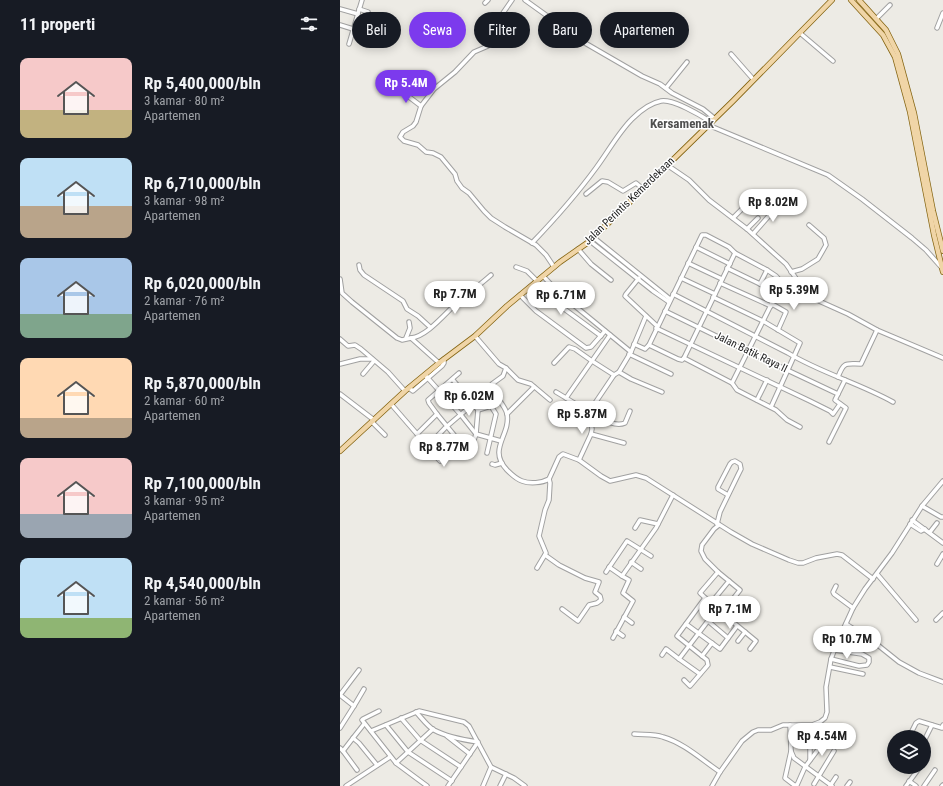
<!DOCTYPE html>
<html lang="id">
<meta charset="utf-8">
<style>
body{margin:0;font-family:"Roboto Condensed",sans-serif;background:#242831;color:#f1f3f6;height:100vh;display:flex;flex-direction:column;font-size:15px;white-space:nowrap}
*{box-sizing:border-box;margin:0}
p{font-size:13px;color:#9ea1a6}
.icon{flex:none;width:22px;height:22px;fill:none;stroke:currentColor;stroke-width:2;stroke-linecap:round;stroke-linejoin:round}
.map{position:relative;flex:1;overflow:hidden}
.sheet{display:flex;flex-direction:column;background:#171b24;width:340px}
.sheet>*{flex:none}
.top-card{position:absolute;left:12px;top:12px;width:380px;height:36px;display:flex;gap:8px}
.tools{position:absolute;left:547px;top:730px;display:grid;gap:8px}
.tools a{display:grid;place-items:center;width:44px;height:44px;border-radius:50%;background:#171b24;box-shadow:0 2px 10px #0003;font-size:20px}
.price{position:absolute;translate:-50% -34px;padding:0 9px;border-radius:14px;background:#fff;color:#222;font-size:13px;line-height:26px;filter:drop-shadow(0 1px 2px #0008)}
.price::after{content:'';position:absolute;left:50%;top:24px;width:12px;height:9px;margin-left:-6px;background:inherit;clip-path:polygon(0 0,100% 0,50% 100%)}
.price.current{background:#7c3aed;color:#fff}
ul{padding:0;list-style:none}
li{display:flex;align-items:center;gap:12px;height:100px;padding:0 20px}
li span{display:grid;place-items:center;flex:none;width:112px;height:80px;border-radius:8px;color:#555}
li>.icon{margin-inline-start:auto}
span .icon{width:48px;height:48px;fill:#fffc;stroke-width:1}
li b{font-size:17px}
h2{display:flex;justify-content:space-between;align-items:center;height:48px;padding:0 20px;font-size:17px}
.pill{padding:0 14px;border-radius:18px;background:#171b24;box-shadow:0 2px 10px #0003;font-size:14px;line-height:36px}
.pill.current{background:#7c3aed;color:#fff}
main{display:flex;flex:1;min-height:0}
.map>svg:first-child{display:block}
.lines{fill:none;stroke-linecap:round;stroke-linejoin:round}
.minor-casing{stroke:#a1a1a1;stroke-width:5.5}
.major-casing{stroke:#856512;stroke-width:6}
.minor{stroke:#fff;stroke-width:3.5}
.major{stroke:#f0d5a7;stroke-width:4.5}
.labels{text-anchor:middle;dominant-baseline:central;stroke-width:3;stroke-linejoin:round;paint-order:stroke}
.street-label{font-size:11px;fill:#1d1d1d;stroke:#fff}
.quarter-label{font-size:13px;font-weight:bold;fill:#505050;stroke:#fff}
</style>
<main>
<section class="sheet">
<h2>11 properti<svg class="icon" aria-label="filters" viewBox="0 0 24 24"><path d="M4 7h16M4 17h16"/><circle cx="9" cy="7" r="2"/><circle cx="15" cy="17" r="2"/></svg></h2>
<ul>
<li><span style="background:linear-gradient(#f6c9c9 65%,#c2b280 0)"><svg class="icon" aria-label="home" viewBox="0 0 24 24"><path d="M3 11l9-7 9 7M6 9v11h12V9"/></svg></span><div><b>Rp 5,400,000/bln</b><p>3 kamar · 80 m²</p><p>Apartemen</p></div></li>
<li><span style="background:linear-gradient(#bfe0f5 60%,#b9a48a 0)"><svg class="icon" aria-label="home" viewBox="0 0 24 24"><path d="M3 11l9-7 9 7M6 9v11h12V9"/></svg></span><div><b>Rp 6,710,000/bln</b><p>3 kamar · 98 m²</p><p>Apartemen</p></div></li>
<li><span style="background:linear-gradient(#a9c7e8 70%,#7fa58c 0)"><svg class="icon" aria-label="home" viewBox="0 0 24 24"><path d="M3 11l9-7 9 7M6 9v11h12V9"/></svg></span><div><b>Rp 6,020,000/bln</b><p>2 kamar · 76 m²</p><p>Apartemen</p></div></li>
<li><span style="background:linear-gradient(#ffd9b3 75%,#b9a48a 0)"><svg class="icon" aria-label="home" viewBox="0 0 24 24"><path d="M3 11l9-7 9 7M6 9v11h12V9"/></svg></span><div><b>Rp 5,870,000/bln</b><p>2 kamar · 60 m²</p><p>Apartemen</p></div></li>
<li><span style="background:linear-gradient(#f6c9c9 70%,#9aa5b1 0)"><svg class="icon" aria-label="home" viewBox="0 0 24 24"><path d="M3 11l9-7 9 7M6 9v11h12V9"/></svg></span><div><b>Rp 7,100,000/bln</b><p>3 kamar · 95 m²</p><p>Apartemen</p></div></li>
<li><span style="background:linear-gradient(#bfe0f5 75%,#8fb573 0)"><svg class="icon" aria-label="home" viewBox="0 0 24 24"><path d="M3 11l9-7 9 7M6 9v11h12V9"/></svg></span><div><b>Rp 4,540,000/bln</b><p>2 kamar · 56 m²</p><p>Apartemen</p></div></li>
</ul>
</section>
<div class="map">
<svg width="603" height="786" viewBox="0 0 603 786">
<rect width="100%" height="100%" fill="#edebe5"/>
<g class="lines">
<defs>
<g id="minor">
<path d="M172 0 163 13 160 29 157 38 148 46 134 52 115 72 94 89 81 106 76 122 73 126 63 132 60 137 64 141 78 145 86 152 93 153 101 157 115 174 117 181 122 188 129 193 144 211 151 218 165 227 196 245 206 255 214 267"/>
<path d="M185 0 245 43 302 76 320 84 332 93 363 109 374 118"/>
<path d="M145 3 148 0"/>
<path d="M0 9 18 14"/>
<path d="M19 9 28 12"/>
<path d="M537 18 550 5"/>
<path d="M0 25 13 29"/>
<path d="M597 28 603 13"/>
<path d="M460 33 493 61"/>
<path d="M9 44 22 0"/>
<path d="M391 54 413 79"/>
<path d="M326 88 347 62"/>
<path d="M60 90 81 106"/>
<path d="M368 125 488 175 522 199 572 238 586 250 602 268"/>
<path d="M327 165 349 180 369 200 407 229 437 256 446 264 462 287 469 294 479 301 508 314 537 330 603 358"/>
<path d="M246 194 262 181 268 182 283 191 296 183 303 189"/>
<path d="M393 218 408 203"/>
<path d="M407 229 418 218"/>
<path d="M413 234 442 201"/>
<path d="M253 237 330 299"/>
<path d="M250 241 313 291 329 302"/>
<path d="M192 243C215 219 237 194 256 168 268 152 278 133 292 119 300 111 310 103 321 101 333 99 360 115 371 122"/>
<path d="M356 247 390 264"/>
<path d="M238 249 251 264 271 280"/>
<path d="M348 263 382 279"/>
<path d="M19 265 20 270 24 275 63 301 67 309 78 316 90 327"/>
<path d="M176 267 187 271 197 281"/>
<path d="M427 270 436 276 446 287"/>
<path d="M451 272 462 269 478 259 486 245 484 238 469 225"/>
<path d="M203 276 219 293 291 352 279 372 291 379 322 392"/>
<path d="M299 278 286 294 285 296 317 326"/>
<path d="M341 278 375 294"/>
<path d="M0 279 2 293 12 302 57 338 62 340 71 338 99 363"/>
<path d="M380 283 431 306"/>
<path d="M194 284 208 298 223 308 261 336"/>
<path d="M420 284 439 294"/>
<path d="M333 294 448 353C481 373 519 383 553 402"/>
<path d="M180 295 196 311 246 348 251 347 265 331"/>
<path d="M373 297 423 321 460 343 431 407"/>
<path d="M432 304 446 312 438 330"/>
<path d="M325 311 407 351 498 394"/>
<path d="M316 328 470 401 490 411 493 414 500 404"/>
<path d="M270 335 226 398 249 412 274 375 279 372"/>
<path d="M135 336 159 364 166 368 163 376 152 384V388C155 397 165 405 167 414 171 435 147 449 167 470 171 474 176 479 182 481 190 484 202 483 209 479L219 457 223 454 239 460 261 476 270 481 296 475 306 478 391 532 412 544 449 560 458 563H463L476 558 497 554 502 555 533 579"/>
<path d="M66 338 70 328 69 322"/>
<path d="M71 338C88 336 106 312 119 301 130 292 141 284 151 275"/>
<path d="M0 339 8 346 15 345 21 349 48 372 65 391"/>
<path d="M294 344 305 349 309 345 362 235H366L389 247 395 253 427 270 420 284 387 268"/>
<path d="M309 345 338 359 342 360 344 358 392 383 397 390 436 410 447 420 460 427"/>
<path d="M291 352 306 316"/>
<path d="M289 354 331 374"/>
<path d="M344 358 395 253"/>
<path d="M252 361 274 375"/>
<path d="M214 363 229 347 235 349 252 361"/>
<path d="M0 364 20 359H32"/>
<path d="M166 368 178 380 191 384 210 400"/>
<path d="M119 373 88 400 89 403 97 414 77 434 87 447 105 428 133 404"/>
<path d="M23 374 34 361"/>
<path d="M85 375 121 415 136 434 161 441"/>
<path d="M498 377C504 361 506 364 521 364L537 330"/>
<path d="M392 383 434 299 441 291 456 279"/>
<path d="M69 388 73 391 102 366 104 363V359"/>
<path d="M216 392 226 398"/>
<path d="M0 394 34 420"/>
<path d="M417 400 427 380"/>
<path d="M51 404 77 434"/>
<path d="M138 410 151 406 156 414 147 453"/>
<path d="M249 412C259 417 274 428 285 423L290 411"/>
<path d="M97 414 119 441 130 452 136 434 138 410 113 380"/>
<path d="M167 414 194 387"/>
<path d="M32 422 45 435"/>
<path d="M251 434 284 443"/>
<path d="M489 442 506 408 495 400 505 380"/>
<path d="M87 447 100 461 119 441"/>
<path d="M239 460 251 434 252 429 249 412"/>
<path d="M152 464 155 465 162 463"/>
<path d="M582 506 601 517H603"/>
<path d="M572 520 603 543"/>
<path d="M377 524 380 512 398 475 401 469 400 464 395 461 392 462 390 464 378 487V489L388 495"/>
<path d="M570 524 581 531 585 529"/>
<path d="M295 528 300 520 318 524"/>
<path d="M590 532 597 523"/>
<path d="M205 555 219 565 245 578 259 582 255 592 260 596 261 600 257 603 249 605 238 621 222 609"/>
<path d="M291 562 301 569"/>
<path d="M597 564 603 554"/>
<path d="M269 567 282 576"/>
<path d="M197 568 206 553 199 536 205 510 209 500 210 483 209 479"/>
<path d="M266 572 287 541 311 556"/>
<path d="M378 572 400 590 382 613"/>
<path d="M537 574 576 620"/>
<path d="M496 586 493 592 494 594 513 608"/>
<path d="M391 601 411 618"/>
<path d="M371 603 389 581"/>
<path d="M377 609 416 641 410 649"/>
<path d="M284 617 292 623"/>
<path d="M596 620 603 613"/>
<path d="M368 621 388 638"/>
<path d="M346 624 380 649 397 626"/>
<path d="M506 624 534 642 559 662 579 673 603 682"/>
<path d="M276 631 283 636"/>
<path d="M273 638 293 601 283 593 289 580 282 576 316 528 333 495"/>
<path d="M398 641 405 632"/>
<path d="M322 655 326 649 339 659 377 609 360 593 378 572 365 559 361 551 362 545 374 529 379 525"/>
<path d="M362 656 372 643"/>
<path d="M339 659 360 674"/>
<path d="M491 659 519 666 527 665 529 662V658L522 654 494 650"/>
<path d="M490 667 523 674"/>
<path d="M344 680 350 686 368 665 367 660 337 636 365 598"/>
<path d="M14 706 24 689"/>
<path d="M39 711 23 719 22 720 56 763 87 786"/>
<path d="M76 712C81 717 87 726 94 730 107 737 124 740 138 742L108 786"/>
<path d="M61 718 80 740 121 767"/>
<path d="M46 725 68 752 112 781"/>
<path d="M450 725 451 751 454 758 492 786"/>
<path d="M0 728 14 706 0 695 19 670"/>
<path d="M31 731 79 711 124 722 129 726 151 767 174 778 185 786"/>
<path d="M294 734C304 735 314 734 323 737 344 743 362 760 380 772"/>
<path d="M107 736 130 754"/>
<path d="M569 737 576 723 579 721 602 728 603 725"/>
<path d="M13 738 24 724"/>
<path d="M470 738V760"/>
<path d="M584 741 592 725"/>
<path d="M0 748 3 751 13 738 19 743 37 765"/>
<path d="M3 751 17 770"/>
<path d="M451 751 445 778 454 785H457L465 767 486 739"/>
<path d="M56 763 93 729"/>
<path d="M569 781 576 786"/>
<path d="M474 784 494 751"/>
<path d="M6 786 50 757"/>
<path d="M143 786 151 767"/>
<path d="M160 786 166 774"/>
<path d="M372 786 380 772 402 741 413 732 418 730H431L443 725H472L480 722 485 718 487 712 486 687 491 659 497 643 513 608 525 589 552 553 582 506 603 481"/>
<path d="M490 786 496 777"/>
<path d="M507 786 510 782"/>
<path d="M566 786 580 767"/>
<path d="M584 786 595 770"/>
<path d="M602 786 603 785"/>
</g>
<g id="major">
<path d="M511 0 543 35 555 57 570 112 594 235 603 272"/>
<path d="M519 0 546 30 558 54 574 113 593 211 603 251"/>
<path d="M0 451 65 391 99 363 135 336 167 306 220 262 250 241 393 101 492 0"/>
</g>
</defs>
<use href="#minor" class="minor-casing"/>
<use href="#major" class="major-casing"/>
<use href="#minor" class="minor"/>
<use href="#major" class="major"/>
</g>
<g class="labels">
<g class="street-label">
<text transform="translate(289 201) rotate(-44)">Jalan Perintis Kemerdekaan</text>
<text transform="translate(411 352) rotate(26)">Jalan Batik Raya II</text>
</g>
<g class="quarter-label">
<text x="342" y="123">Kersamenak</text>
</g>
</g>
</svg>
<div class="tools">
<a><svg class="icon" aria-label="layers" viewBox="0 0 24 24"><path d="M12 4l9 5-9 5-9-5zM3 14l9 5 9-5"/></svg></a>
</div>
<b class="price current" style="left:66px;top:104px">Rp 5.4M</b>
<b class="price" style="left:433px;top:223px">Rp 8.02M</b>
<b class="price" style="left:454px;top:311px">Rp 5.39M</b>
<b class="price" style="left:115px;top:315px">Rp 7.7M</b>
<b class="price" style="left:221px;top:316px">Rp 6.71M</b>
<b class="price" style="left:129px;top:417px">Rp 6.02M</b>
<b class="price" style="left:242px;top:435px">Rp 5.87M</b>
<b class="price" style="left:104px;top:468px">Rp 8.77M</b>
<b class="price" style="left:390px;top:630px">Rp 7.1M</b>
<b class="price" style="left:507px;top:660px">Rp 10.7M</b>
<b class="price" style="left:482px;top:757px">Rp 4.54M</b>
<div class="top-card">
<a class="pill">Beli</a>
<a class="pill current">Sewa</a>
<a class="pill">Filter</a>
<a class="pill">Baru</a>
<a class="pill">Apartemen</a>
</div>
</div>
</main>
